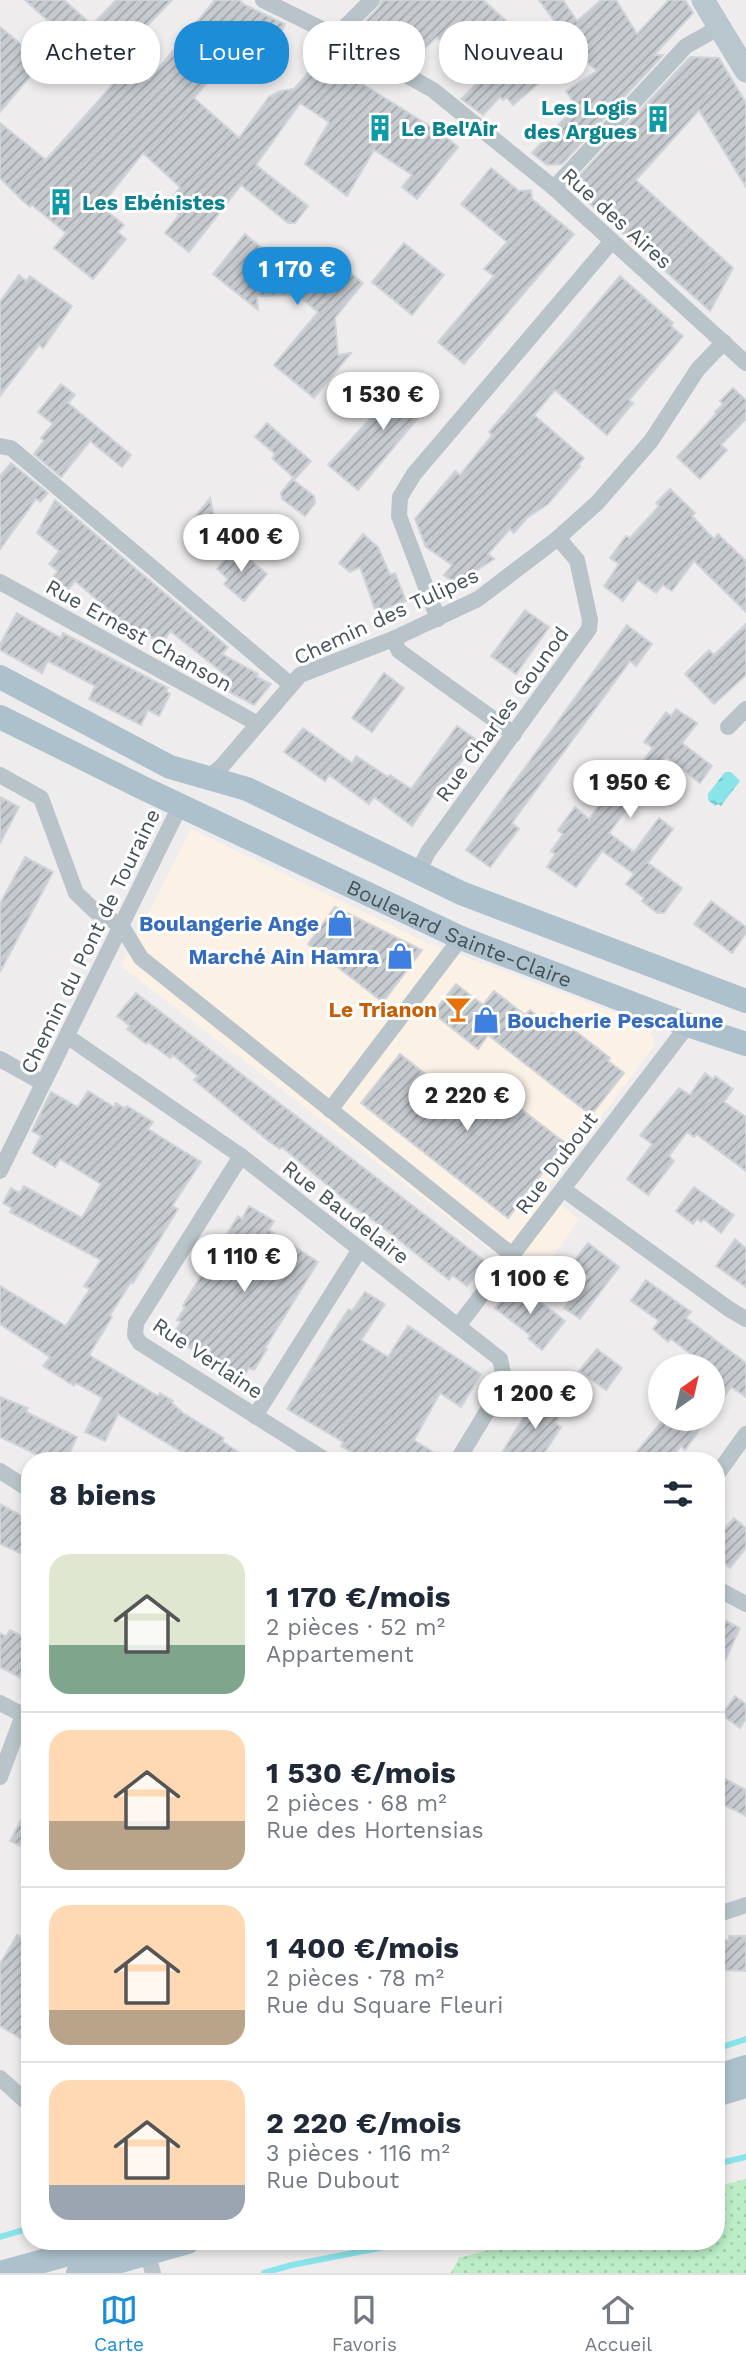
<!DOCTYPE html>
<html lang="fr">
<meta charset="utf-8">
<style>
body{margin:0;font-family:"Work Sans",sans-serif;background:#f6f6f7;color:#1f2937;height:100vh;display:flex;flex-direction:column;font-size:26px;white-space:nowrap}
*{box-sizing:border-box;margin:0}
p{font-size:23px;color:#747a83}
.icon{flex:none;width:38px;height:38px;fill:none;stroke:currentColor;stroke-width:2;stroke-linecap:round;stroke-linejoin:round}
.map{position:relative;flex:1;overflow:hidden}
.drawer{position:absolute;left:21px;top:1452px;width:704px;height:798px;display:flex;flex-direction:column;background:#fff;border-radius:28px;box-shadow:0 4px 10px #0003}
.drawer>*{flex:none}
.banner{position:absolute;left:21px;top:21px;width:705px;height:63px;display:flex;gap:14px}
.needle{width:46px;rotate:34deg}
.tools{position:absolute;left:648px;top:1354px;display:grid;gap:14px}
.tools a{display:grid;place-items:center;width:77px;height:77px;border-radius:50%;background:#fff;box-shadow:0 4px 10px #0003;font-size:35px}
.price{position:absolute;translate:-50% -60px;padding:0 16px;border-radius:24px;background:#fff;color:#222;font-size:23px;line-height:46px;filter:drop-shadow(0 2px 4px #0008)}
.price::after{content:'';position:absolute;left:50%;top:42px;width:21px;height:16px;margin-left:-10px;background:inherit;clip-path:polygon(0 0,100% 0,50% 100%)}
.price.selected{background:#1e8dd8;color:#fff}
ul{padding:0;list-style:none}
li{display:flex;align-items:center;gap:21px;height:175px;padding:0 28px}
li+li{border-top:2px solid #e0e1e3}
li span{display:grid;place-items:center;flex:none;width:196px;height:140px;border-radius:21px;color:#555}
li>.icon{margin-inline-start:auto}
span .icon{width:84px;height:84px;fill:#fffc;stroke-width:1}
li b{font-size:30px}
h2{display:flex;justify-content:space-between;align-items:center;height:84px;padding:0 28px;font-size:30px}
.pill{padding:0 24px;border-radius:28px;background:#fff;box-shadow:0 4px 10px #0003;font-size:24px;line-height:63px}
.pill.selected{background:#1e8dd8;color:#fff}
.tab-bar{display:flex;justify-content:space-around;align-items:center;height:98px;border-top:2px solid #e0e1e3;background:#fff;font-size:19px;color:#747a83}
.tab-bar a{display:grid;justify-items:center;gap:4px}
.tab-bar .selected{color:#1e8dd8}
.map>svg:first-child{display:block}
.commercial{fill:#fbf1e5}
.park{fill:url(#park-dots)}
.water{fill:url(#water-ripples)}
.lines{fill:none;stroke-linecap:round;stroke-linejoin:round}
.stream{stroke:#89e4e9;stroke-width:6}
.building{fill:url(#building-hatch);stroke:#d0d4d8;stroke-width:2}
.street{stroke:#b8c4c9;stroke-width:16}
.secondary{stroke:#b8c6ce;stroke-width:23}
.primary{stroke:#acc1cb;stroke-width:24}
.labels{text-anchor:middle;dominant-baseline:central;stroke-width:6;stroke-linejoin:round;paint-order:stroke}
.culture-label{font-size:21px;font-weight:bold;fill:#0d838f;stroke:#fff;text-anchor:start}
.street-label{font-size:21px;fill:#455359;stroke:#fff}
.shop-label{font-size:21px;font-weight:bold;fill:#366cbe;stroke:#fff;text-anchor:end}
.food-label{font-size:21px;font-weight:bold;fill:#c56008;stroke:#fff;text-anchor:end}
</style>
<div class="map">
<svg width="746" height="2273" viewBox="0 0 746 2273">
<defs>
<pattern id="park-dots" width="8" height="8" patternUnits="userSpaceOnUse" patternTransform="scale(1.75)"><rect width="8" height="8" fill="#bbedc6"/><path d="M2 2h.1M6 6h.1" fill="none" stroke="#a2cdac" stroke-width="1.8" stroke-linecap="round"/></pattern>
<pattern id="water-ripples" width="26" height="14" patternUnits="userSpaceOnUse" patternTransform="scale(1.75)"><rect width="26" height="14" fill="#89e4e9"/><path d="M2 4q2-2 4 0t4 0M15 11q2-2 4 0t4 0" fill="none" stroke="#72bbc0"/></pattern>
<pattern id="building-hatch" width="6" height="6" patternUnits="userSpaceOnUse" patternTransform="scale(1.75)"><rect width="6" height="6" fill="#c6cbcf"/><path d="M-1 1l2-2M0 6l6-6M5 7l2-2" fill="none" stroke="#a3a7ab"/></pattern>
</defs>
<rect width="100%" height="100%" fill="#efeced"/>
<path class="commercial" d="M191 829 430 944 649 1025 655 1045 545 1191 579 1220 533 1283 121 966Z"/>
<path class="park" d="M746 2179V2273H451L459 2258 518 2242H716V2187Z"/>
<path class="water" d="M725 772H731L740 781 721 806 718 804 715 806 708 800V794Z"/>
<g class="lines">
<g class="stream">
<path d="M716 2049 746 2039"/>
<path d="M716 2164 746 2157"/>
<path d="M0 2237 30 2228"/>
<path d="M264 2273 292 2265 410 2242"/>
</g>
</g>
<g class="building">
<path d="M25 0H64L92 25 116 0H172L119 55 149 80 215 0H239L245 5 285 24 272 52 225 29 205 53 221 66 194 98 239 138 269 97 280 91 294 89 321 58 444 135 458 147 417 199 402 187 412 175 374 150 347 196 305 164 329 122 300 103 256 165 308 206 295 223H288L241 185 189 252 165 233 179 215 167 204 180 187 143 153 101 206 124 225 118 232 126 239 93 279 54 248 66 233 32 205 30 207 22 200 0 178V123L46 160 115 82Z"/>
<path d="M382 0H483L538 49 553 71 513 105 506 97 503 100 500 97 483 115 461 99 503 58 471 28 449 48 437 37 412 60 409 56 403 61 356 31 379 7Z"/>
<path d="M539 0H563L577 21 601 0H616L637 34 669 0H685L693 13 654 55H663L562 164 547 165 532 153 576 106 566 91 597 71 560 37 564 34Z"/>
<path d="M0 27 38 58 29 70 33 73 0 112Z"/>
<path d="M690 57 719 58 746 103V187L699 110 636 180 733 268 710 311 570 186Z"/>
<path d="M491 168 519 191 531 190 532 199 574 234 464 364 438 342 494 276 484 269 507 242 461 204Z"/>
<path d="M245 234 300 280 323 251 363 283 335 318 338 355 351 353 314 398 274 365 318 312 297 295 257 296 258 310 213 274Z"/>
<path d="M404 243 444 275 412 315 372 282Z"/>
<path d="M19 275 26 281 30 276 72 306 43 348 39 345 0 396V302Z"/>
<path d="M620 276 673 323 671 326 683 336 629 400 633 403 607 435 555 390 534 415 584 458 578 465 580 466 548 504 527 518 514 533 510 529 488 554 494 559 456 584 444 575 452 565 426 547 415 519 455 471 460 475 492 435 489 432Z"/>
<path d="M415 373 439 393 358 490 328 465 379 409 382 411Z"/>
<path d="M61 384 75 395 68 403 131 455 122 467 90 441 61 477 34 454 44 441 41 438 53 424 38 412Z"/>
<path d="M733 388 746 400V419L721 445 727 450 700 479 677 457 716 414 715 412 723 404 720 401Z"/>
<path d="M267 423 311 461 295 479 272 458 275 454 255 437Z"/>
<path d="M11 463 48 493 40 502 36 499 0 549V476Z"/>
<path d="M292 479 314 496 315 503 305 516 282 499 281 493Z"/>
<path d="M670 489 695 513 692 516 714 539 718 534 746 561V612L694 561 672 591 663 585 656 593 638 580 623 601 604 586 619 564 610 558 626 536 630 538 659 506 656 503Z"/>
<path d="M210 498 213 513 225 522 242 521 219 546 191 522Z"/>
<path d="M55 500 228 647 222 654 258 674 257 677 271 684 254 705 222 688 228 677 170 631 163 643 156 640 122 621 75 581 68 590 53 577 58 571 49 564 59 551 37 533Z"/>
<path d="M363 534 378 547 390 575 395 573 406 601 376 612 360 567 350 572 339 563Z"/>
<path d="M235 547 267 574 244 601 224 584 228 579 217 569Z"/>
<path d="M525 610 549 627 516 674 491 656Z"/>
<path d="M17 613 61 638 63 633 168 688 166 691 170 694 159 716 148 710 141 725 89 699 95 686 48 661 42 673 0 650V645Z"/>
<path d="M746 624V675L714 704 685 674 709 650 714 655Z"/>
<path d="M627 625 652 644 636 666 630 661 563 753 512 823 519 829 490 867 466 850Z"/>
<path d="M384 673 404 688 372 732 352 718Z"/>
<path d="M676 709 697 723 682 743 712 766 700 783 666 757 609 833 634 852 659 818 673 829 648 863 682 888 664 913H657L642 901 644 898 626 884 634 874 602 851 576 887 547 867 555 854 551 851 563 834 558 830 575 807 589 819 625 769 633 774 653 748 644 742 666 712 671 716Z"/>
<path d="M457 726 477 740 445 784 442 782 412 826 374 797 369 804 329 775 325 781 284 752 303 728 352 763 356 756 388 777 390 775 411 789Z"/>
<path d="M0 797 19 807 0 843Z"/>
<path d="M25 857 53 872 0 972V904Z"/>
<path d="M711 901 746 927V933L732 953 694 924Z"/>
<path d="M335 907 422 950 383 1002 308 944Z"/>
<path d="M456 984 483 1005 494 991 525 1015 530 1010 545 1022 552 1013 610 1058 608 1061 624 1073 591 1115 488 1035 478 1049 433 1013Z"/>
<path d="M136 993 486 1262 467 1286 452 1275 449 1280 384 1228 351 1205 282 1147 280 1149 271 1143 194 1080 198 1076 173 1055 170 1058 148 1042 146 1044 127 1029 130 1026 117 1016Z"/>
<path d="M400 1054 459 1100 478 1076 565 1143 508 1218 361 1103Z"/>
<path d="M705 1073 713 1079 715 1076 733 1089 724 1102 746 1117V1171L696 1134 694 1137 687 1132 669 1156 674 1161 648 1195 627 1179 652 1144 640 1135 679 1088 690 1095Z"/>
<path d="M88 1091 114 1107 116 1103 124 1108 127 1106 153 1122 148 1129 201 1162 172 1206 178 1209 133 1283 131 1282 121 1298 110 1315 112 1317 89 1355 158 1396 160 1393 173 1401 172 1403 183 1413 224 1438 222 1441 251 1461H197L118 1414 105 1441 85 1432 102 1398 76 1383 74 1386 43 1366 50 1357 0 1324V1286L66 1326 90 1289 84 1286 101 1260 10 1212 12 1208 3 1203 11 1188 20 1193 24 1186 82 1218 101 1184 60 1159 55 1167 32 1153 41 1136 32 1131 51 1092 78 1107Z"/>
<path d="M694 1187 734 1215 721 1233 704 1219 701 1222 697 1219 693 1224 676 1211Z"/>
<path d="M249 1206 274 1221 269 1230 318 1262 265 1348 267 1349 254 1370 249 1368 243 1377 197 1348 195 1351 171 1337 181 1322 177 1320 185 1307 183 1306 188 1297 238 1216 242 1219Z"/>
<path d="M735 1239 746 1248V1287L716 1266Z"/>
<path d="M588 1243 619 1267 580 1319 564 1308 588 1277 571 1265Z"/>
<path d="M646 1280 691 1312 686 1318 746 1363V1397L731 1387 712 1414V1367H708L671 1339 668 1342 653 1329 659 1321 631 1301Z"/>
<path d="M516 1283 565 1321 542 1350 528 1338 531 1336 495 1308Z"/>
<path d="M365 1292 385 1304 361 1340 388 1357 408 1326 481 1374 461 1407 440 1393 414 1440 447 1461H387L375 1454 370 1461H367L341 1446 343 1442 287 1409 343 1317 349 1309 352 1311Z"/>
<path d="M597 1349 622 1368 606 1390 579 1371Z"/>
<path d="M544 1391 566 1404 555 1423 561 1427 539 1461H497L528 1410 531 1412Z"/>
<path d="M0 1397 28 1408 26 1412 77 1437 66 1461H50L0 1437Z"/>
<path d="M664 1419H707L685 1450 681 1446 669 1461H629Z"/>
<path d="M0 1504 30 1520V1538L22 1554 0 1544Z"/>
<path d="M734 1518 746 1528V1548L730 1568 716 1556V1539Z"/>
<path d="M716 1616 740 1628 716 1680Z"/>
<path d="M10 1630 30 1640V1683L0 1667V1633L6 1636Z"/>
<path d="M735 1696 746 1704V1719L740 1728 722 1715Z"/>
<path d="M716 1774 746 1790V1816L716 1801Z"/>
<path d="M30 1803V1851L10 1841Z"/>
<path d="M17 1935 30 1942V1992L20 2009 30 2015V2044L0 2026V1964Z"/>
<path d="M729 1936H746V1971L716 1970V1941L729 1940Z"/>
</g>
<g class="lines">
<g class="street">
<path d="M263 0 336 36 433 90 554 188 746 363"/>
<path d="M336 36 372 0"/>
<path d="M554 188 686 46 720 27"/>
<path d="M0 446 11 448 291 685"/>
<path d="M0 582 258 724"/>
<path d="M438 619 399 516 400 497 414 474 612 241"/>
<path d="M393 639 399 651 514 734"/>
<path d="M728 727 746 709"/>
<path d="M0 775 41 798 76 893 96 912 121 925 141 958 512 1255"/>
<path d="M209 777 222 766 300 675 393 639 478 599 558 538 597 503 651 441 698 369 724 342"/>
<path d="M418 872 428 852 589 629 590 620 577 560 558 538"/>
<path d="M66 1038 74 1041 241 1156 500 1359 505 1382 457 1461"/>
<path d="M0 1059 43 1083"/>
<path d="M330 1110 461 938"/>
<path d="M241 1156 136 1323 135 1335 140 1343 327 1461"/>
<path d="M0 1171 181 804"/>
<path d="M563 1189 729 1309 746 1319"/>
<path d="M458 1326 688 1025"/>
<path d="M255 1416 360 1249"/>
<path d="M0 1471 30 1490"/>
<path d="M716 1476 746 1434"/>
<path d="M716 1588 746 1604"/>
<path d="M0 1703 23 1715H30"/>
<path d="M0 1777 23 1715"/>
<path d="M716 1915 746 1905"/>
<path d="M0 2078 30 2105"/>
<path d="M144 2254 149 2259 153 2273"/>
</g>
<path class="secondary" d="M703 0 746 71"/>
<g class="primary">
<path d="M0 677 170 767 247 789 461 893 746 1001"/>
<path id="s1" d="M0 717 143 788 461 938 688 1025 746 1044"/>
<path d="M716 2077 746 2067"/>
<path d="M716 2095 746 2086"/>
<path d="M0 2273 112 2242"/>
<path d="M78 2273 188 2242"/>
</g>
</g>
<defs>
<symbol id="building-bare" viewBox="-9 -9 18 18"><path d="M-4-6H4V6H1V3H-1V6H-4ZM-2.5-4.3h1.7v1.8h-1.7ZM.8-4.3h1.7v1.8H.8ZM-2.5-1h1.7V.8h-1.7ZM.8-1h1.7V.8H.8Z" fill="#0f9aa8" stroke="#fff" stroke-width="2.5" paint-order="stroke"/></symbol>
<symbol id="shop-bare" viewBox="-9 -9 18 18"><path d="M-5-2.5h2.3a2.7 3.5 0 0 1 5.4 0H5L5.5 6h-11ZM-1.5-2.5h3a1.5 2.3 0 0 0-3 0Z" fill="#3f7fe0" stroke="#fff" stroke-width="2.5" paint-order="stroke"/></symbol>
<symbol id="bar-bare" viewBox="-9 -9 18 18"><path d="M-6-5H6L.8 .8V4.5H3.5V6h-7V4.5H-.8V.8Z" fill="#e8710a" stroke="#fff" stroke-width="2.5" paint-order="stroke"/></symbol>
</defs>
<g fill-rule="evenodd">
<use href="#building-bare" x="639" y="100" width="38" height="38"/>
<use href="#building-bare" x="361" y="109" width="38" height="38"/>
<use href="#building-bare" x="42" y="183" width="38" height="38"/>
<use href="#shop-bare" x="321" y="904" width="38" height="38"/>
<use href="#shop-bare" x="381" y="937" width="38" height="38"/>
<use href="#bar-bare" x="439" y="990" width="38" height="38"/>
<use href="#shop-bare" x="467" y="1001" width="38" height="38"/>
</g>
<g class="labels">
<g class="culture-label">
<text x="637" y="107" text-anchor="end">Les Logis<tspan x="637" dy="24">des Argues</tspan></text>
<text x="401" y="128">Le Bel'Air</text>
<text x="82" y="202">Les Ebénistes</text>
</g>
<g class="street-label">
<text transform="translate(617 218) rotate(42)">Rue des Aires</text>
<text transform="translate(386 616) rotate(-25)">Chemin des Tulipes</text>
<text transform="translate(139 635) rotate(29)">Rue Ernest Chanson</text>
<text transform="translate(502 714) rotate(-54)">Rue Charles Gounod</text>
<text stroke="none"><textPath href="#s1" startOffset="508">Boulevard Sainte-Claire</textPath></text>
<text transform="translate(90 941) rotate(-64)">Chemin du Pont de Touraine</text>
<text transform="translate(556 1163) rotate(-53)">Rue Dubout</text>
<text transform="translate(346 1212) rotate(38)">Rue Baudelaire</text>
<text transform="translate(208 1358) rotate(34)">Rue Verlaine</text>
</g>
<g class="shop-label">
<text x="319" y="923">Boulangerie Ange</text>
<text x="379" y="956">Marché Ain Hamra</text>
<text x="507" y="1020" text-anchor="start">Boucherie Pescalune</text>
</g>
<g class="food-label">
<text x="437" y="1009">Le Trianon</text>
</g>
</g>
</svg>
<div class="tools">
<a><svg class="needle" viewBox="-14 -14 28 28"><path d="M0-13l5 13h-10z" fill="#e53935"/><path d="M0 13l5-13h-10z" fill="#747a83"/></svg></a>
</div>
<b class="price selected" style="left:297px;top:307px">1 170 €</b>
<b class="price" style="left:383px;top:432px">1 530 €</b>
<b class="price" style="left:241px;top:574px">1 400 €</b>
<b class="price" style="left:630px;top:820px">1 950 €</b>
<b class="price" style="left:467px;top:1133px">2 220 €</b>
<b class="price" style="left:244px;top:1294px">1 110 €</b>
<b class="price" style="left:530px;top:1316px">1 100 €</b>
<b class="price" style="left:535px;top:1431px">1 200 €</b>
<div class="banner">
<a class="pill">Acheter</a>
<a class="pill selected">Louer</a>
<a class="pill">Filtres</a>
<a class="pill">Nouveau</a>
</div>
<section class="drawer">
<h2>8 biens<svg class="icon" aria-label="filters" viewBox="0 0 24 24"><path d="M4 7h16M4 17h16"/><circle cx="9" cy="7" r="2"/><circle cx="15" cy="17" r="2"/></svg></h2>
<ul>
<li><span style="background:linear-gradient(#dfe7d0 65%,#7fa58c 0)"><svg class="icon" aria-label="home" viewBox="0 0 24 24"><path d="M3 11l9-7 9 7M6 9v11h12V9"/></svg></span><div><b>1 170 €/mois</b><p>2 pièces · 52 m²</p><p>Appartement</p></div></li>
<li><span style="background:linear-gradient(#ffd9b3 65%,#b9a48a 0)"><svg class="icon" aria-label="home" viewBox="0 0 24 24"><path d="M3 11l9-7 9 7M6 9v11h12V9"/></svg></span><div><b>1 530 €/mois</b><p>2 pièces · 68 m²</p><p>Rue des Hortensias</p></div></li>
<li><span style="background:linear-gradient(#ffd9b3 75%,#b9a48a 0)"><svg class="icon" aria-label="home" viewBox="0 0 24 24"><path d="M3 11l9-7 9 7M6 9v11h12V9"/></svg></span><div><b>1 400 €/mois</b><p>2 pièces · 78 m²</p><p>Rue du Square Fleuri</p></div></li>
<li><span style="background:linear-gradient(#ffd9b3 75%,#9aa5b1 0)"><svg class="icon" aria-label="home" viewBox="0 0 24 24"><path d="M3 11l9-7 9 7M6 9v11h12V9"/></svg></span><div><b>2 220 €/mois</b><p>3 pièces · 116 m²</p><p>Rue Dubout</p></div></li>
</ul>
</section>
</div>
<nav class="tab-bar">
<a class="selected"><svg class="icon" aria-label="map" viewBox="0 0 24 24"><path d="M3 6l6-2 6 2 6-2v14l-6 2-6-2-6 2zM9 4v14M15 6v14"/></svg>Carte</a>
<a><svg class="icon" aria-label="saved" viewBox="0 0 24 24"><path d="M7 4h10v16l-5-4-5 4z"/></svg>Favoris</a>
<a><svg class="icon" aria-label="home" viewBox="0 0 24 24"><path d="M3 11l9-7 9 7M6 9v11h12V9"/></svg>Accueil</a>
</nav>
